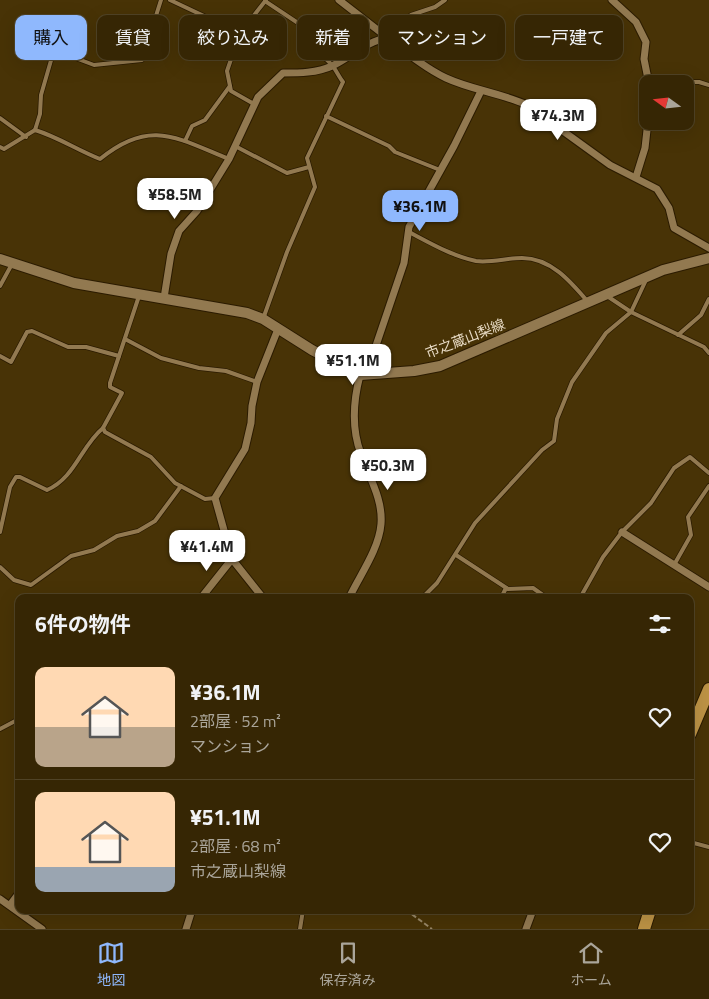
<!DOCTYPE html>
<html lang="ja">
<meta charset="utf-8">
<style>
body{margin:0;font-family:"Titillium Web","Noto Sans JP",sans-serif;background:#413213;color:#f1f3f6;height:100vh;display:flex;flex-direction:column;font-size:19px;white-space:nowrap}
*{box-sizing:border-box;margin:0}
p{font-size:16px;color:#aaa59a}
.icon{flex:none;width:28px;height:28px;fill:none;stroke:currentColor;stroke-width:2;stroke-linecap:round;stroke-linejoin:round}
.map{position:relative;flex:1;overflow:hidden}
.panel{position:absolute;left:15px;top:594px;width:679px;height:320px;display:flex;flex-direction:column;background:#362604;border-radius:10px;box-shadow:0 5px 20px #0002,0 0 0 1px #504326}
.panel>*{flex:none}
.banner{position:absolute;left:15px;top:15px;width:680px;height:45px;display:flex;gap:10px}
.needle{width:32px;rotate:285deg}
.buttons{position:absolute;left:639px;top:75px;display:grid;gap:10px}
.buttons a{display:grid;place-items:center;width:55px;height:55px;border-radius:10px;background:#362604;box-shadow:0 5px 20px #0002,0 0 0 1px #504326;font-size:25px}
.price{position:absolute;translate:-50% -42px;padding:0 11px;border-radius:10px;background:#fff;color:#222;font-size:16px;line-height:32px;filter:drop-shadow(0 1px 2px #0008)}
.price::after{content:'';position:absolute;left:50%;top:30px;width:15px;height:11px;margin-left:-8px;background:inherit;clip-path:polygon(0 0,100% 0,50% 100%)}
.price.active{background:#8fb8fd;color:#111}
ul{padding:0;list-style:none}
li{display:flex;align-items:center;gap:15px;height:125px;padding:0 20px}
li+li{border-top:1px solid #504326}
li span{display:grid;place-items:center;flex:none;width:140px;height:100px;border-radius:10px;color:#555}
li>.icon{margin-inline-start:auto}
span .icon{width:60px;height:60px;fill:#fffc;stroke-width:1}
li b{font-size:21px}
h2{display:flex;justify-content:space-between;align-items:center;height:60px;padding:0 20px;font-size:21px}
.pill{padding:0 18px;border-radius:10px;background:#362604;box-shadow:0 5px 20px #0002,0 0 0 1px #504326;font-size:18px;line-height:45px}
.pill.active{background:#8fb8fd;color:#111}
.tabs{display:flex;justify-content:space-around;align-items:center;height:70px;border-top:1px solid #504326;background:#362604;font-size:14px;color:#aaa59a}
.tabs a{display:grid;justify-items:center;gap:2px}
.tabs .active{color:#8fb8fd}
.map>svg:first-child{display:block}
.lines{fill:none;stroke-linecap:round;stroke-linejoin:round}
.lane-casing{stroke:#2b1b00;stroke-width:5.5}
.street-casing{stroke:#2b1b00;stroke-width:9}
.secondary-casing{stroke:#2b1b00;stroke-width:12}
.highway-casing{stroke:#2b1b00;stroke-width:14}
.path{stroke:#988766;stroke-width:2;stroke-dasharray:5 2.5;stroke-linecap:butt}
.lane{stroke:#927950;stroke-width:4}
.street{stroke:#927950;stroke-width:7}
.secondary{stroke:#927950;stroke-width:10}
.highway{stroke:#bd9345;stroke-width:12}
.labels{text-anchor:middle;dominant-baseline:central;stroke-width:5;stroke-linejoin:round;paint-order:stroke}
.street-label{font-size:14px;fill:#e6d9c3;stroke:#483306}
</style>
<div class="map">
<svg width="709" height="929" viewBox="0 0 709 929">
<rect width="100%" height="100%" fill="#483306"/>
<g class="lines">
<defs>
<g id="lane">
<path d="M170 0 240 33"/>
<path d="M386 36 411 15 435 7 445 0"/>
<path d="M649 82H699L709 85"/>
<path d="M254 104 231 91 227 71 240 33 266 0"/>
<path d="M326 116 389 146 395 152 440 170"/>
<path d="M0 118 26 137"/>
<path d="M35 130 40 114 41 95 54 50 94 65 142 60 161 0"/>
<path d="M185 141 192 126 205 120 230 86"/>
<path d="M235 146 287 173 309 167"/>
<path d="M0 147 4 149 35 130C58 137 77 150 100 159 150 118 177 138 229 159"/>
<path d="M409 232C430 243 452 256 476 261 491 263 507 258 522 258 551 258 571 282 588 302"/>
<path d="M0 286 12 264"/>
<path d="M139 296 110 383V387L122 393 103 428 105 432 151 457 175 483 205 499 215 498"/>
<path d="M607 296 631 312 704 347 709 353"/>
<path d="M263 319 287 252 315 187 307 158 343 82C339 77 336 70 332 65 318 50 309 50 304 27L265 1"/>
<path d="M678 335 701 315 709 299"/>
<path d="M125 339 161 358 199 368 226 371 257 382"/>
<path d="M0 356 11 362 27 332 32 331 68 347H86L119 356"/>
<path d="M0 532 10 487 16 477H20L47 490C75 478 81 446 103 428"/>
<path d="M456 555 508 589 533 588 547 598"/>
<path d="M674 565 691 535 688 517 709 486"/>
<path d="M0 567 14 580 31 585 71 556 94 550 117 536 138 531 155 521 181 486"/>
<path d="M422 598 437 583 475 523 542 450 554 441 557 419 572 382 606 333 631 312 646 280"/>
<path d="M501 598 506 588"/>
<path d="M580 598 603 557 622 532 651 503 674 468 690 457 709 473"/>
<path d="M0 729 19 719"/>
<path d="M690 842 709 847"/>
<path d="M300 929 303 910"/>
</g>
<g id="street">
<path d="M339 0 388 38"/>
<path d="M612 0 636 22 646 42 644 59 649 84"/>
<path d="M636 177 645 148 648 121"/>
<path d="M164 298 171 254 179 231 197 211 229 159 258 97 283 73C299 73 317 73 332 66 351 57 366 41 388 38 406 52 425 68 446 78 472 90 501 93 527 105L610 165 657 189 669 208 674 228 709 248"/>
<path d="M366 375 404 263 409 227 454 146 481 91"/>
<path d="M622 532 709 587"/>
<path d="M201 598 232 559"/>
<path d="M263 598 232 559 215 498 245 449 251 423 252 406 257 382 278 329"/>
<path d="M349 598C360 575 379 549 381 524 383 499 369 477 361 454 351 428 353 402 360 375"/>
<path d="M0 899 42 929"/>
<path d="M10 905 19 893"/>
<path d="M186 929 192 910"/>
<path d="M526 929 533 910"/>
</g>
<path id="secondary" d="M0 259 74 283 247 313 263 319 312 350 360 375 414 371 440 366 663 270 709 258"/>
<g id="highway">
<path d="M690 734 709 689"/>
<path d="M644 929 650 910"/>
</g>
</defs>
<use href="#lane" class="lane-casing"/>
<use href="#street" class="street-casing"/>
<use href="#secondary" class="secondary-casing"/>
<use href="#highway" class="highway-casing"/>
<path class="path" d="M406 910 432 929"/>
<use href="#lane" class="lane"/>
<use href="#street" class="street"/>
<use href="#secondary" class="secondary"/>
<use href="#highway" class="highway"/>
</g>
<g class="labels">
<g class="street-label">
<text transform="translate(465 338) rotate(-21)">市之蔵山梨線</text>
</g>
</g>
</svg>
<div class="buttons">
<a><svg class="needle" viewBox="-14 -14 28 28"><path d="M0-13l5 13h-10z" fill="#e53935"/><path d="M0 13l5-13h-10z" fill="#aaa59a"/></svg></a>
</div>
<b class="price" style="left:558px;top:141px">¥74.3M</b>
<b class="price" style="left:175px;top:220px">¥58.5M</b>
<b class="price active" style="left:420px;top:232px">¥36.1M</b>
<b class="price" style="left:353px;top:386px">¥51.1M</b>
<b class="price" style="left:388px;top:491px">¥50.3M</b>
<b class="price" style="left:207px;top:572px">¥41.4M</b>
<div class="banner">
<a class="pill active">購入</a>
<a class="pill">賃貸</a>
<a class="pill">絞り込み</a>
<a class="pill">新着</a>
<a class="pill">マンション</a>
<a class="pill">一戸建て</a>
</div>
<section class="panel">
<h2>6件の物件<svg class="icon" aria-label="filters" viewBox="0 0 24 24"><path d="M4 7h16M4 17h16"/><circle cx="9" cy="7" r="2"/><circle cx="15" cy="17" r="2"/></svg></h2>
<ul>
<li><span style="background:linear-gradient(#ffd9b3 60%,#b9a48a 0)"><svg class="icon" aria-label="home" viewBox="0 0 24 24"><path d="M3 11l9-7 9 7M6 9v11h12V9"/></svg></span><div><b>¥36.1M</b><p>2部屋 · 52 m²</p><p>マンション</p></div><svg class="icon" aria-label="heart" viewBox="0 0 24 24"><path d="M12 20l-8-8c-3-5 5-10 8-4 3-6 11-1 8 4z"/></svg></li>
<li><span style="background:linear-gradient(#ffd9b3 75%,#9aa5b1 0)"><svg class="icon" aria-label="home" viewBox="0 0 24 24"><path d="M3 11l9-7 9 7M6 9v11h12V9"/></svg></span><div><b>¥51.1M</b><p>2部屋 · 68 m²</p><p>市之蔵山梨線</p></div><svg class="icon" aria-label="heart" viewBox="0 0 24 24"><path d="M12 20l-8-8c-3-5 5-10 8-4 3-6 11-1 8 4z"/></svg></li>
</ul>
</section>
</div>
<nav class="tabs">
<a class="active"><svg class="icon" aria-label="map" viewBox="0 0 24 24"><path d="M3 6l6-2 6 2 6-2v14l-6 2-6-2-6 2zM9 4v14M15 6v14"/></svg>地図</a>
<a><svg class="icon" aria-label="saved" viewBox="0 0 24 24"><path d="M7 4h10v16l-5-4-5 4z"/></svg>保存済み</a>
<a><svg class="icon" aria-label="home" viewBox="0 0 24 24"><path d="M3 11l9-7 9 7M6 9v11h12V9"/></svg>ホーム</a>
</nav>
